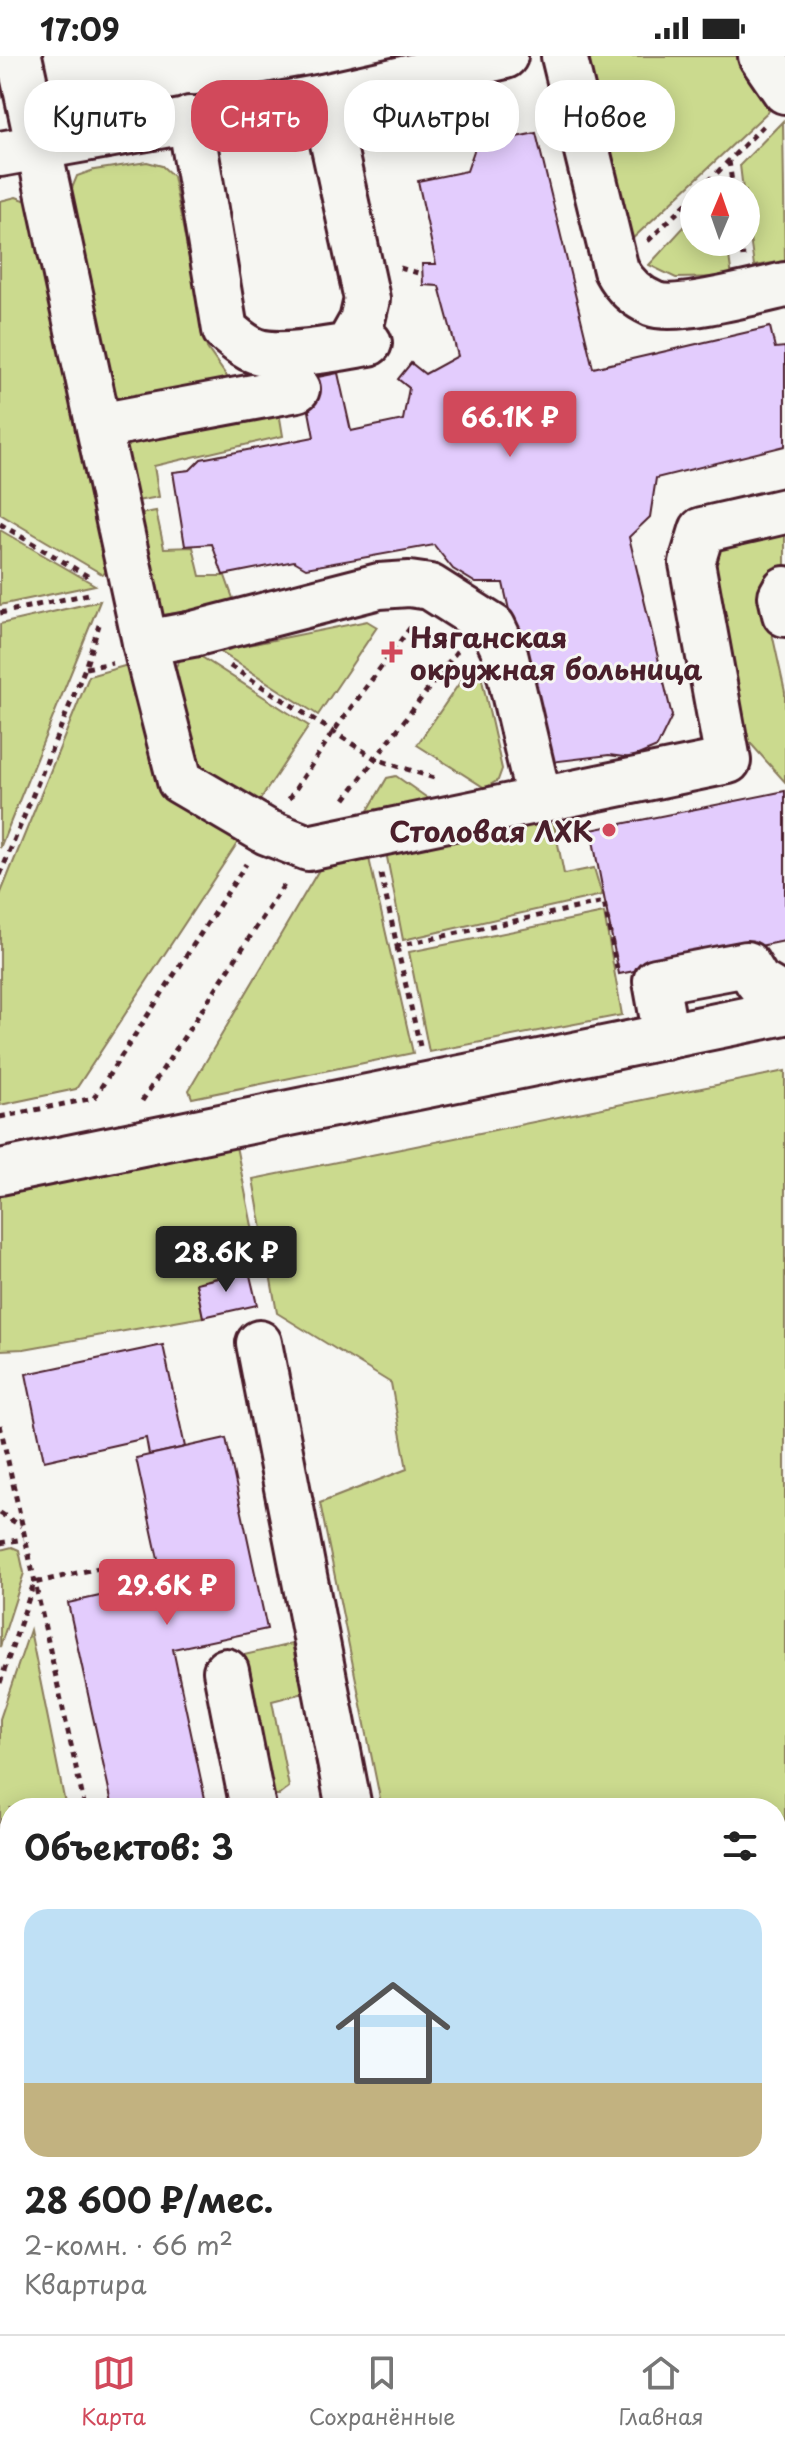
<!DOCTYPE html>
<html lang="ru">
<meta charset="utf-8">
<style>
body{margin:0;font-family:"Playpen Sans",sans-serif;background:#f2f2f2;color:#222;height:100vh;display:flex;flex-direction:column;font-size:30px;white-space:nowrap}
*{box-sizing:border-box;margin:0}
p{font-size:26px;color:#767676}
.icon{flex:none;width:44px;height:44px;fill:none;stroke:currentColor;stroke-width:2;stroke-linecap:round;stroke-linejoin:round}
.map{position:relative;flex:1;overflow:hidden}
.panel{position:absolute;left:0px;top:1742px;width:786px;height:536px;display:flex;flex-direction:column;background:#fff;border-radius:32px 32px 0 0;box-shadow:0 4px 20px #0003}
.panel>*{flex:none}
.guide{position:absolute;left:24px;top:24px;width:738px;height:72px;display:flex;gap:16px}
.needle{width:52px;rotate:2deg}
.fabs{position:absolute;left:680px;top:120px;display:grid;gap:16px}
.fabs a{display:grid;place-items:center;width:80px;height:80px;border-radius:50%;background:#fff;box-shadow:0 4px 20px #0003;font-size:40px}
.price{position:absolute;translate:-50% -68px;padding:0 18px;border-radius:8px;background:#d1495b;color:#fff;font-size:26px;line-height:52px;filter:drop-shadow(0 2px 4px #0008)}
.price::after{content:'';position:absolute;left:50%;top:48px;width:24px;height:18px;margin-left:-12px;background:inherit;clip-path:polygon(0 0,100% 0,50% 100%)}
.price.current{background:#222;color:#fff}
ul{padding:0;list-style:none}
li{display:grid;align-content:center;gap:16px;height:424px;padding:0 24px}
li+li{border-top:2px solid #e0e0e0}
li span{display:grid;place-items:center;height:248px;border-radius:24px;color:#555}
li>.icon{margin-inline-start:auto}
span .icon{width:144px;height:144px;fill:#fffc;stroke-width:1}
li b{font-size:34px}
h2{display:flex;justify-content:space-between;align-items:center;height:96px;padding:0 24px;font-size:34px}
.tag{padding:0 28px;border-radius:32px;background:#fff;box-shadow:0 4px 20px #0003;font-size:28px;line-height:72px}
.tag.current{background:#d1495b;color:#fff}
.status{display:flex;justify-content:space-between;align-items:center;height:56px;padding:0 40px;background:#fff;direction:ltr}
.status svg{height:22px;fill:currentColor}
.tabs{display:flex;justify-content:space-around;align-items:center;height:112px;border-top:2px solid #e0e0e0;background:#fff;font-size:22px;color:#767676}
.tabs a{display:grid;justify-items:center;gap:4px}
.tabs .current{color:#d1495b}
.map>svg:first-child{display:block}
.green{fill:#cbda8e;stroke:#8a7c5c;stroke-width:2}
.building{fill:#e3ccfd;stroke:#4a1f2b;stroke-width:2}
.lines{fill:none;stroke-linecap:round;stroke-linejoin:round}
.minor-casing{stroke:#4a1f2b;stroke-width:50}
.major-casing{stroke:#4a1f2b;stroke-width:50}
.path{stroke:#4a1f2b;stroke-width:5;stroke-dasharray:6 6;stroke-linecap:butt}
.minor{stroke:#f6f6f2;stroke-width:44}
.major{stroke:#f6f6f2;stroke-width:44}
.poi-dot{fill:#d1495b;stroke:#f6f6f2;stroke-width:3}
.labels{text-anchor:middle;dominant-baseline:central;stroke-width:6;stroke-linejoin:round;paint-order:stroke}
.poi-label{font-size:28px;font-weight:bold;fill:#4a1f2b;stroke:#f6f6f2;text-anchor:start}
</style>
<div class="status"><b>17:09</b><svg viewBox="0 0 49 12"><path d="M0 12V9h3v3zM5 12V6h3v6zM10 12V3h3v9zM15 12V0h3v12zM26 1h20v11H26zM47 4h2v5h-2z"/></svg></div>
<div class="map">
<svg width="785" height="2278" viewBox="0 0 785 2278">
<rect width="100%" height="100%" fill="#f6f6f2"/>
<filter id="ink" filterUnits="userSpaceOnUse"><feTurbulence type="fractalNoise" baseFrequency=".0125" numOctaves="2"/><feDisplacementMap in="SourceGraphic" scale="16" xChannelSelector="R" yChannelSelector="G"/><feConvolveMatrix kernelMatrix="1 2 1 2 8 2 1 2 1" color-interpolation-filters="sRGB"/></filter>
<g filter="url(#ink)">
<g class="green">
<path d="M602 0H746L774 50 629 186 581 5Z"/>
<path d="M783 65 785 205 754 210 746 154V134H743L740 109Z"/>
<path d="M147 106 162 110 173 120 207 292 230 325 133 343 117 342 109 330 70 137 77 120 94 114Z"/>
<path d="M16 141 30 146 110 516 102 518 0 458V145Z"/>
<path d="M694 160V186H727L732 221 676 222 649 209Z"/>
<path d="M279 356 283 380 154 410 159 441 120 448 105 390Z"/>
<path d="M156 455 164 492 193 491 200 520H225L235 548 157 560 123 461Z"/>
<path d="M785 470V510L780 511 763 536 785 636V726L743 679 706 502 723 482Z"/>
<path d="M0 474 95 529 0 549Z"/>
<path d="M100 545 0 792V568Z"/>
<path d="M367 565 377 571 318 659 219 595Z"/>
<path d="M197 598 309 670 256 750 188 708 172 616 182 601Z"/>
<path d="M128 609 240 783 76 1033 0 1049V839L89 620Z"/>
<path d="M480 615 502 713 498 724 485 732 417 689 467 616Z"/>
<path d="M396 720 436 748 363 763 387 722Z"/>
<path d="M553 763 564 818 594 812 602 839 403 884 386 796Z"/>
<path d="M368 798 413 997 192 1042 189 1034 323 807Z"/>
<path d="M604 857 622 959 429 996 409 896Z"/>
<path d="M785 1015V1785L776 1786V1752H382L320 1447 407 1413 391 1327 277 1257 253 1123Z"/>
<path d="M235 1085 260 1210 196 1227 203 1261 24 1293 0 1294V1133Z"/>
<path d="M12 1491 19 1494 24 1517 0 1591V1494Z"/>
<path d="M30 1574 66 1752H10V1845L0 1853V1663Z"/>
<path d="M292 1588 303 1637 272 1645 289 1731 279 1739H263L231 1602Z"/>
<path d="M10 1866V1984L0 1987V1874Z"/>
<path d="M785 1871V1938L776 1939V1872Z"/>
<path d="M10 2014V2094L0 2097V2016Z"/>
</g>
<g class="building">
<path d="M536 77 593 312 770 271 775 292 785 291V390L656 422 650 461 629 481 672 660 657 691 631 702 609 699 543 707 503 527H476L453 513 434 489 306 512 294 505 223 519 212 488 185 490 173 416 190 414 201 403 314 381 303 324 338 317 351 375 403 364 409 332 398 323 411 307 425 318 458 300 439 230 423 229 422 208H436L418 125 467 115 476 89Z"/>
<path d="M785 735V885L619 918 591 774Z"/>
<path d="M249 1215 257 1249 203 1261 196 1227Z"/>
<path d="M163 1289 185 1391 149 1399 146 1382 44 1405 26 1318Z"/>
<path d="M226 1382 267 1573 173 1593 207 1752H113L68 1547 163 1526 136 1402Z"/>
</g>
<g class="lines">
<defs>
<g id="minor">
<path d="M19 0 148 600 180 725 267 776 308 792 728 705 692 507 702 474 785 455"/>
<path d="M564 0 616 214C624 229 637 241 653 248 675 257 759 235 785 229"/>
<path d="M761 0 785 35"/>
<path d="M190 63 225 274C235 282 244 291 256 295 282 304 341 291 369 287L353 281 362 265 367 243 323 41"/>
<path d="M0 98 323 41 505 0"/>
<path d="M99 370 297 333"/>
<path d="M785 533 781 540 785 558"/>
<path d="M145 587 193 578 379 530 409 528 430 531 493 571 504 594 539 743"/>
<path d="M666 981 656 925 747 908 758 926 785 942"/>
<path d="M0 1116 785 956"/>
<path d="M259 1287 349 1752"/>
<path d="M226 1615 253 1752"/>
</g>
<g id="major">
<path d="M776 2011 785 2009"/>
<path d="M0 2174 10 2172"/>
</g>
</defs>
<use href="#minor" class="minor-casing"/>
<use href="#major" class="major-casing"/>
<g class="path">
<path d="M729 105 733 134"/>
<path d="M700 134 764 69"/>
<path d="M648 185 694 140"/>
<path d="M741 186 743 201"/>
<path d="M400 212 422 218"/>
<path d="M0 468 89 521"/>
<path d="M0 557 93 537"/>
<path d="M230 610 376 703 437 723"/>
<path d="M86 612 112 607"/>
<path d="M289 743 333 676 413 568"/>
<path d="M345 743 457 595"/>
<path d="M381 818 397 890 604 846 617 913"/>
<path d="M0 819 85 612 99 569"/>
<path d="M397 891 420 990"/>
<path d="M142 1045 286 826"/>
<path d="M0 1061 94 1042 246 808"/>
<path d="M0 1369 85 1752"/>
<path d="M0 1457 21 1470"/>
<path d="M0 1487 24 1483"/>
<path d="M0 1627 34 1527 112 1509"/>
<path d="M776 1862 785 1861"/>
<path d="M0 1864 10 1856"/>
<path d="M0 2007 10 2005"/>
<path d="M776 2194 785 2228"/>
<path d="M3 2278 15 2268"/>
</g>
<use href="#minor" class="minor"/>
<use href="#major" class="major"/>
</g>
</g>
<g class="poi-dot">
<path d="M388 584h8v8h8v8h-8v8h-8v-8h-8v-8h8z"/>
<circle cx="609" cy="774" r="8"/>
</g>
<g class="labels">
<g class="poi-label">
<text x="410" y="580">Няганская<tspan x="410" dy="32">окружная больница</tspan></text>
<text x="593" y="774" text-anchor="end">Столовая ЛХК</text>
</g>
</g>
</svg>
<div class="fabs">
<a><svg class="needle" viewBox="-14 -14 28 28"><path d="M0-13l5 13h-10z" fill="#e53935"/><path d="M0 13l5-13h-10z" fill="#767676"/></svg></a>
</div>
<b class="price" style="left:510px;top:403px">66.1K ₽</b>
<b class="price current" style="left:226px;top:1238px">28.6K ₽</b>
<b class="price" style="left:167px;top:1571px">29.6K ₽</b>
<div class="guide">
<a class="tag">Купить</a>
<a class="tag current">Снять</a>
<a class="tag">Фильтры</a>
<a class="tag">Новое</a>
</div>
<section class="panel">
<h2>Объектов: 3<svg class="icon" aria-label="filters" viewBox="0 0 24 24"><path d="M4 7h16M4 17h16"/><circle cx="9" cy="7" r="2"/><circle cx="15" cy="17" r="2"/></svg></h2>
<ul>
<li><span style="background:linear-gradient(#bfe0f5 70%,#c2b280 0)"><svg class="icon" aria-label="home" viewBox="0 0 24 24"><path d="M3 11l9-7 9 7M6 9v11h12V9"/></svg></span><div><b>28 600 ₽/мес.</b><p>2-комн. · 66 m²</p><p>Квартира</p></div></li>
</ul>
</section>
</div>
<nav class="tabs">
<a class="current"><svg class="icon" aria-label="map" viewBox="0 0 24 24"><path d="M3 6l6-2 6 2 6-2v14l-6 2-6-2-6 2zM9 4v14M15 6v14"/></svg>Карта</a>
<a><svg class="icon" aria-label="saved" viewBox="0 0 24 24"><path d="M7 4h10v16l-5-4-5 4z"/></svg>Сохранённые</a>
<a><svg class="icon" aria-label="home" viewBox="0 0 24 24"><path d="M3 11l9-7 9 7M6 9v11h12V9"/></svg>Главная</a>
</nav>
